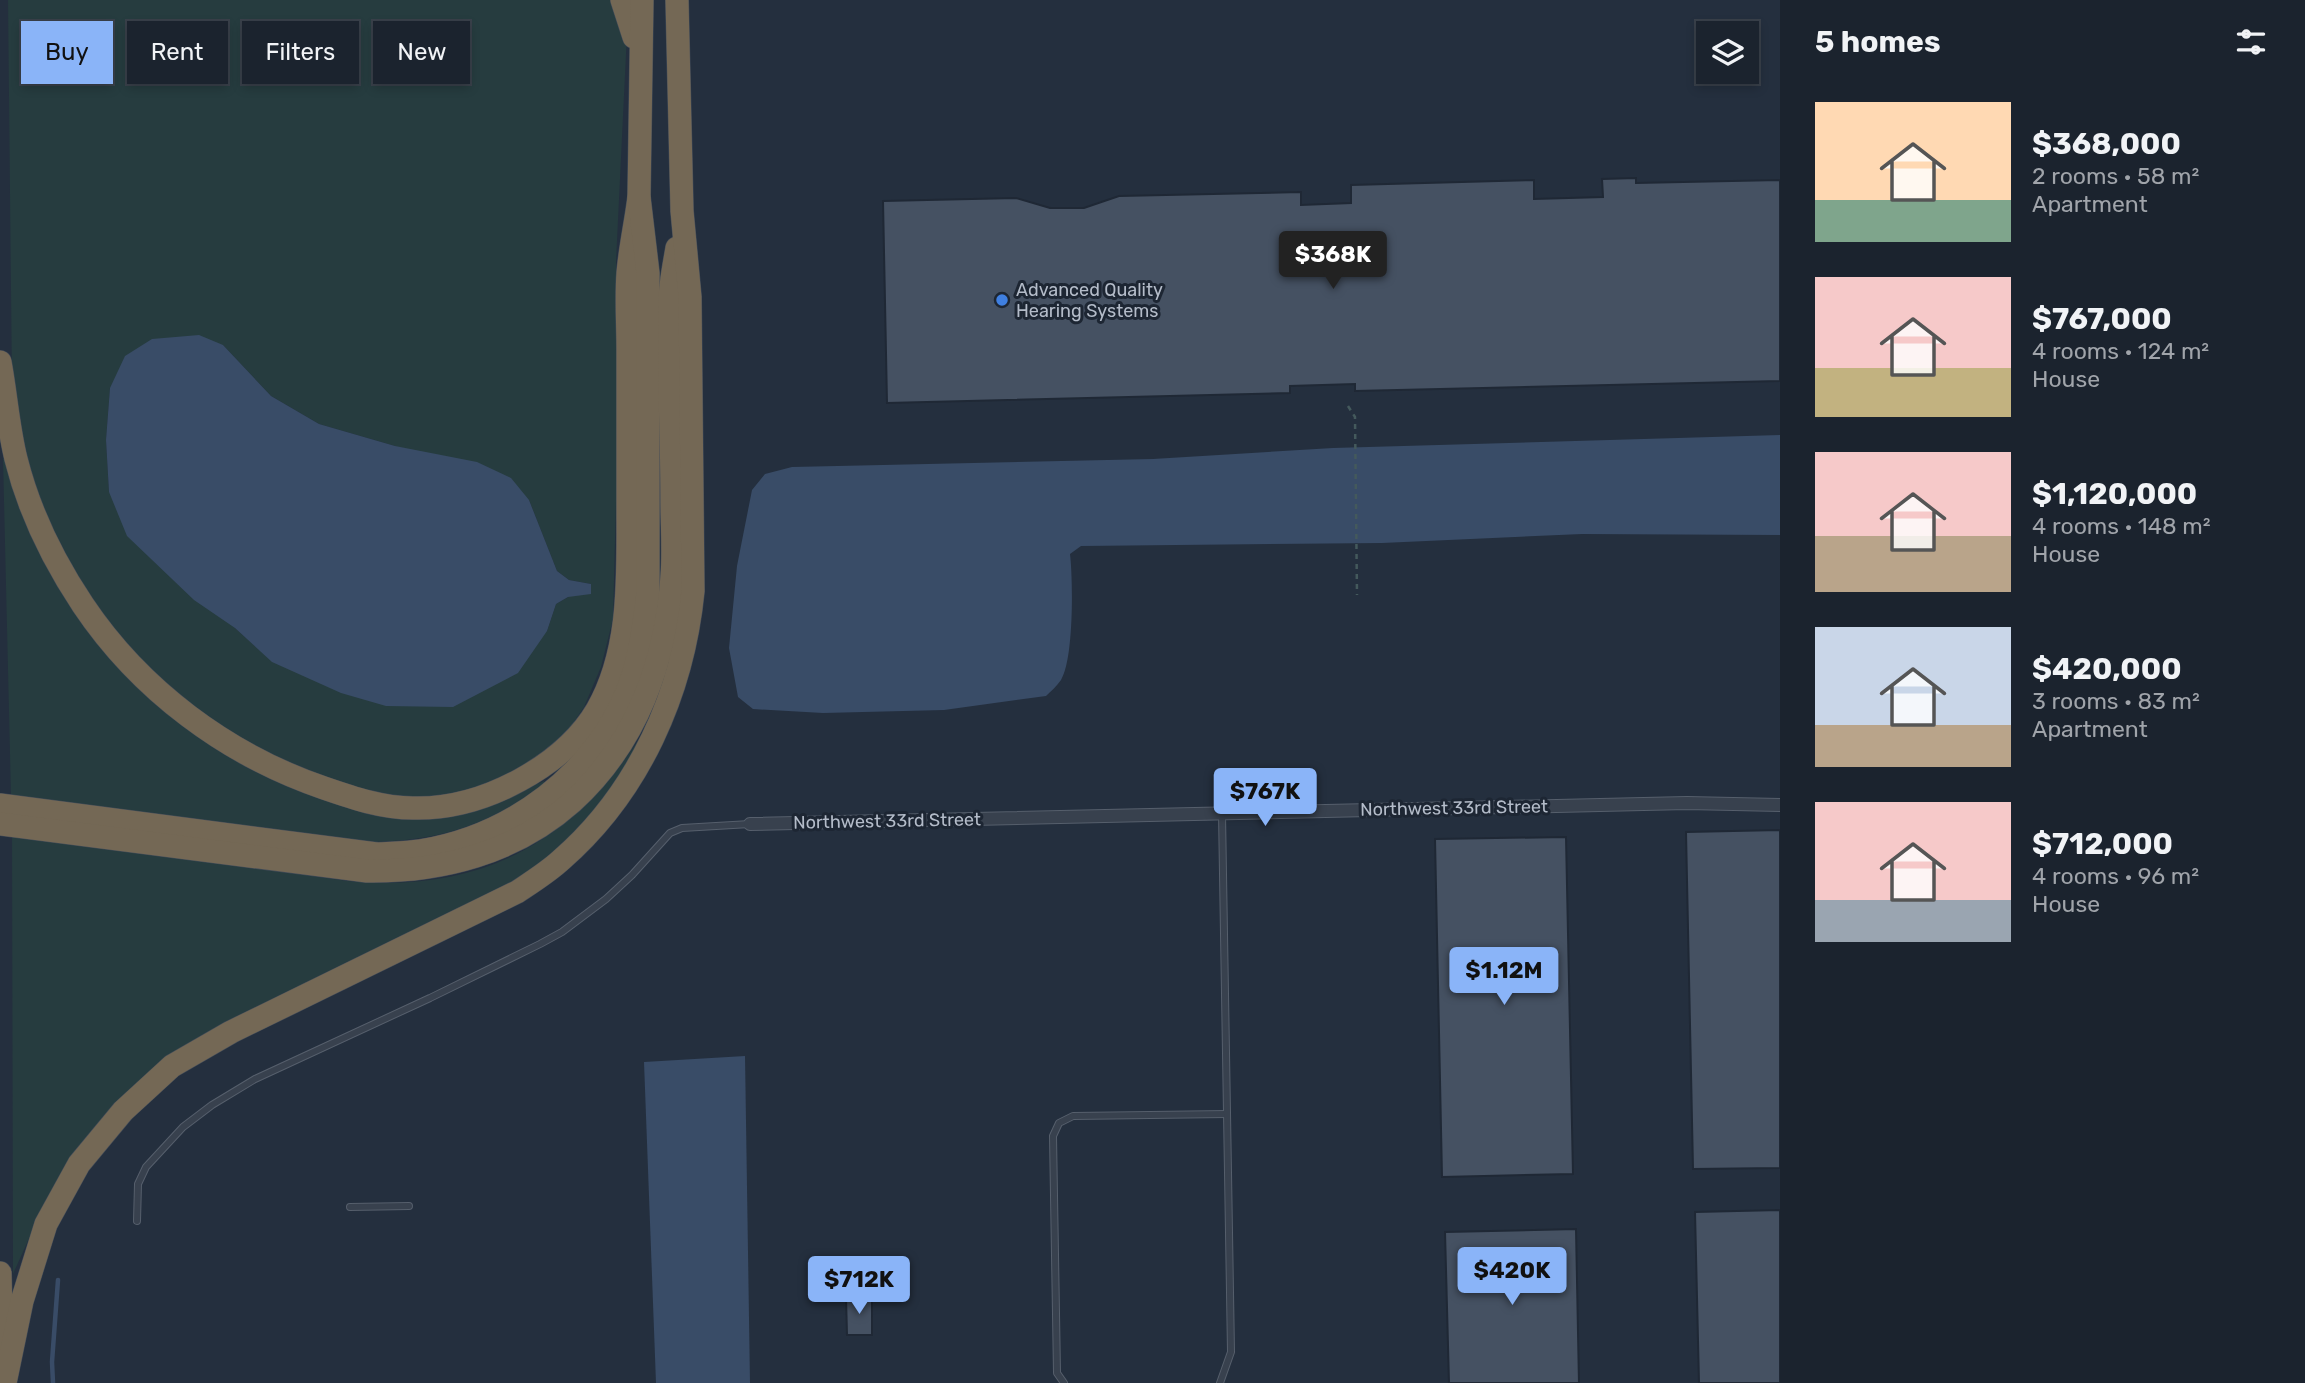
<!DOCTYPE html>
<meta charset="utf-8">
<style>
body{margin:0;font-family:Rubik,sans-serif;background:#282f3a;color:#f1f3f6;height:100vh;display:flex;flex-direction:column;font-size:26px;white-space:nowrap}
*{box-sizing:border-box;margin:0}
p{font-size:23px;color:#a0a4aa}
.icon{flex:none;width:38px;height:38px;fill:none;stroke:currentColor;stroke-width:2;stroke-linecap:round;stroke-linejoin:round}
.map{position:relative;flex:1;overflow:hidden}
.panel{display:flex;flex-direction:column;background:#1b232e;width:525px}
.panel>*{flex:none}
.hud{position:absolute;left:21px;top:21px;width:665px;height:63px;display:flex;gap:14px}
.tools{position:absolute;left:1696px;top:21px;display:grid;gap:14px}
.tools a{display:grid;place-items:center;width:63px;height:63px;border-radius:0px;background:#1b232e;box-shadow:0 4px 10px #0003,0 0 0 2px #39404a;font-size:35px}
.price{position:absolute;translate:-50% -60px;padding:0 16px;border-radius:7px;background:#8ab4f8;color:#111;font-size:23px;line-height:46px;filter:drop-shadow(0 2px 4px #0008)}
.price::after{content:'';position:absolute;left:50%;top:42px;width:21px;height:16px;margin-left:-10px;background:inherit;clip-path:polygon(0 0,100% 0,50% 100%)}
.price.on{background:#222;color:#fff}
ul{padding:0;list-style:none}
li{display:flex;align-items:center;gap:21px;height:175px;padding:0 35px}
li span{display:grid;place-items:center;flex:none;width:196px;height:140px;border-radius:0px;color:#555}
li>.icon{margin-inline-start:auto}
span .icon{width:84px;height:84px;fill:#fffc;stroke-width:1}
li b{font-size:30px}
h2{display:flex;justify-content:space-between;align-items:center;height:84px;padding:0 35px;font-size:30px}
.pill{padding:0 24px;border-radius:0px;background:#1b232e;box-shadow:0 4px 10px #0003,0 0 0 2px #39404a;font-size:24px;line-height:63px}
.pill.on{background:#8ab4f8;color:#111}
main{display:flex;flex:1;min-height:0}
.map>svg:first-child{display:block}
.green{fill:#263c3f;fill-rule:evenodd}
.water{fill:#394c67}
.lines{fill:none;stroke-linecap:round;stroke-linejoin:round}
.stream{stroke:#394c67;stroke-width:4.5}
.building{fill:#455162;stroke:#1f2835;stroke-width:2}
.lane-casing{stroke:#565f6c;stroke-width:8}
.street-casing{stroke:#565f6c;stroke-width:14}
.highway-casing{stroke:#434c59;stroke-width:24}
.path{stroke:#44595c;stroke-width:2.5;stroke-dasharray:5 5;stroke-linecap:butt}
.lane{stroke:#38414e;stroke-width:6}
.street{stroke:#38414e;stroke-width:12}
.highway{stroke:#746855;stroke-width:23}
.shop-dot{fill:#3f7fe0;stroke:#1d2633;stroke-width:2.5}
.labels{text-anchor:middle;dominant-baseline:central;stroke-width:6;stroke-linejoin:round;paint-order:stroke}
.poi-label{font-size:18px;fill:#b4bcc9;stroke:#1d2633;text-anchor:start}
.street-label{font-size:18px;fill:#b4bcc9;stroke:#1d2633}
</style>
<main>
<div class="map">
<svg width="1780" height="1383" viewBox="0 0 1780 1383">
<rect width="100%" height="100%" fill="#242f3e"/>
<g class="green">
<path d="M8 0H615L627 33 616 262V502L613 619 601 667 584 707 568 731 556 743 517 774 444 798H387L284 764 207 720 131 653 71 571 29 475 12 387ZM223 345 271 396 319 424 395 446 529 500 557 571 569 580 591 584 556 604 547 631 272 661 235 628 109 492 106 440 110 388Z"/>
<path d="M7 458 115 658 334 801 491 803 544 781 545 785C487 824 447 839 376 842L11 796 3 459Z"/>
<path d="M646 728 635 754 583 829 533 872 146 1076 105 1114 75 1154 45 1203 13 1274 12 834 348 881C483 893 575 842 646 728Z"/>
</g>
<g class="water">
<path d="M199 335 223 345 271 396 319 424 395 446 477 462 511 478 529 500 557 571 569 580 591 584V594L568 597 556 604 547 631 518 673 453 707 386 706 341 693 272 662 235 628 194 600 127 536 109 492 106 440 110 388 125 356 152 339Z"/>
<path d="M1780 435V535L1582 534 1382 543 1081 546 1070 554C1073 579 1074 659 1061 680 1057 686 1051 691 1046 696L944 710 823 713 753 709 738 697 729 648 737 566 752 490 765 474 792 467 1153 459 1333 448Z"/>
<path d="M745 1056 750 1383H656L644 1062Z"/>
</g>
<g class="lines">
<path class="stream" d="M53 1383 52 1362 58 1280"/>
</g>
<g class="building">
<path d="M1636 178V183L1780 180V381L1355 391V384L1290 386V393L887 403 883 201 1016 198 1050 208H1084L1119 196 1301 192V205L1351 203V185L1534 180V199L1603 197 1602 179Z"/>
<path d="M1780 830V1168L1693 1169 1686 832Z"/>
<path d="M1566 837 1573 1174 1442 1177 1435 839Z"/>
<path d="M1780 1210V1383H1699L1695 1212Z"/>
<path d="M1576 1229 1579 1383H1449L1445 1232Z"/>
<path d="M846 1297H872V1335H847Z"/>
</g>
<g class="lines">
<defs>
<g id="lane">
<path d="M350 1207 409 1206"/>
<path d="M137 1221 138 1184 146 1167 183 1127 212 1105 255 1079 430 998 540 944 562 932 606 899 632 875 670 833 682 828 750 824"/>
<path d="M1064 1383 1057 1373 1053 1136 1059 1123 1073 1116 1227 1114"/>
<path d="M1220 1383 1231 1352 1222 814"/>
</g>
<path id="street" d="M750 824 1687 803 1780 805"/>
<g id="highway">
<path d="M622 0 634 37"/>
<path d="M0 362C6 394 8 427 16 459 29 511 53 560 83 605 140 690 227 755 324 788 353 798 382 808 413 808 450 809 487 798 520 780 551 763 578 742 597 710 631 651 628 578 628 512 628 458 628 404 628 350 628 325 626 299 628 273 630 248 636 222 639 197"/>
<path d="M0 805 377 854C391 853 406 853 420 851 512 836 594 775 629 687 640 657 644 625 648 593V273L639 197 642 0"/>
<path d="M0 824 367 871C441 872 515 853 572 802 637 743 666 661 672 576 674 552 672 526 672 502 672 435 668 368 670 301 670 284 674 266 677 248"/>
<path d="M0 1273 2 1355"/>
<path d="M5 1383 22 1301 46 1224 79 1164 123 1111 172 1066 231 1032 517 892C532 882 548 872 561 860 639 792 683 693 693 591L690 297 682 211 677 0"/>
</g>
</defs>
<use href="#lane" class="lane-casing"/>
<use href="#street" class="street-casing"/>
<use href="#highway" class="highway-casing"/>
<path class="path" d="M1348 406 1355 417 1357 595"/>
<use href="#lane" class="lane"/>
<use href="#street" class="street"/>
<use href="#highway" class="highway"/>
</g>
<circle class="shop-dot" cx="1002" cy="300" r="7"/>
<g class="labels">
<g class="poi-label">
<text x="1016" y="290">Advanced Quality<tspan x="1016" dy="21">Hearing Systems</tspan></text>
</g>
<g class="street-label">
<text transform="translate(1454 808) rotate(-1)">Northwest 33rd Street</text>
<text transform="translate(887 821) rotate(-1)">Northwest 33rd Street</text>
</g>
</g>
</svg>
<div class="tools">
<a><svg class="icon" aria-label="layers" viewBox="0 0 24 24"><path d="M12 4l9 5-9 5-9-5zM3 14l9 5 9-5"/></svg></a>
</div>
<b class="price on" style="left:1333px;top:291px">$368K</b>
<b class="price" style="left:1265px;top:828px">$767K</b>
<b class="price" style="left:1504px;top:1007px">$1.12M</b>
<b class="price" style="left:1512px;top:1307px">$420K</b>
<b class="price" style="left:859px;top:1316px">$712K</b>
<div class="hud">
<a class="pill on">Buy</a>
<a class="pill">Rent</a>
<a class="pill">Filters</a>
<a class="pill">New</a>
</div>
</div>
<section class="panel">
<h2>5 homes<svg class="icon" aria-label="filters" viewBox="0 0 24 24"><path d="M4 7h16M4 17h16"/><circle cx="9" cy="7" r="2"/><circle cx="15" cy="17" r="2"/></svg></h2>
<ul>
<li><span style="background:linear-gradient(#ffd9b3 70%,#7fa58c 0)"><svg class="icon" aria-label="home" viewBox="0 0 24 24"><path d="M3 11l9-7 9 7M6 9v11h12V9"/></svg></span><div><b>$368,000</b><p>2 rooms · 58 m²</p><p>Apartment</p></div></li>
<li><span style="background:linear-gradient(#f6c9c9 65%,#c2b280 0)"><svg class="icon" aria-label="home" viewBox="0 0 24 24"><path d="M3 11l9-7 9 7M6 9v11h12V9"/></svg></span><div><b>$767,000</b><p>4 rooms · 124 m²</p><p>House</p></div></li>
<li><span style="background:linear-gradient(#f6c9c9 60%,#b9a48a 0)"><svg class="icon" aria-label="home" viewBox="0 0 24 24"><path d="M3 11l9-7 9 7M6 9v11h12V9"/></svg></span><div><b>$1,120,000</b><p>4 rooms · 148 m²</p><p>House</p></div></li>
<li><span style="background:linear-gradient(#c9d6e8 70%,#b9a48a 0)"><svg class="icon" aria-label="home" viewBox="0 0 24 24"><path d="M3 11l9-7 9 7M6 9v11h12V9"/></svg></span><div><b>$420,000</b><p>3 rooms · 83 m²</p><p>Apartment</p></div></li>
<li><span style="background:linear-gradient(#f6c9c9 70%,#9aa5b1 0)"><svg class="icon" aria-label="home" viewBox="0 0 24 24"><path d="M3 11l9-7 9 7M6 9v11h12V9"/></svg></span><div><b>$712,000</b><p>4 rooms · 96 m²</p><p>House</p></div></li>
</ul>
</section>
</main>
